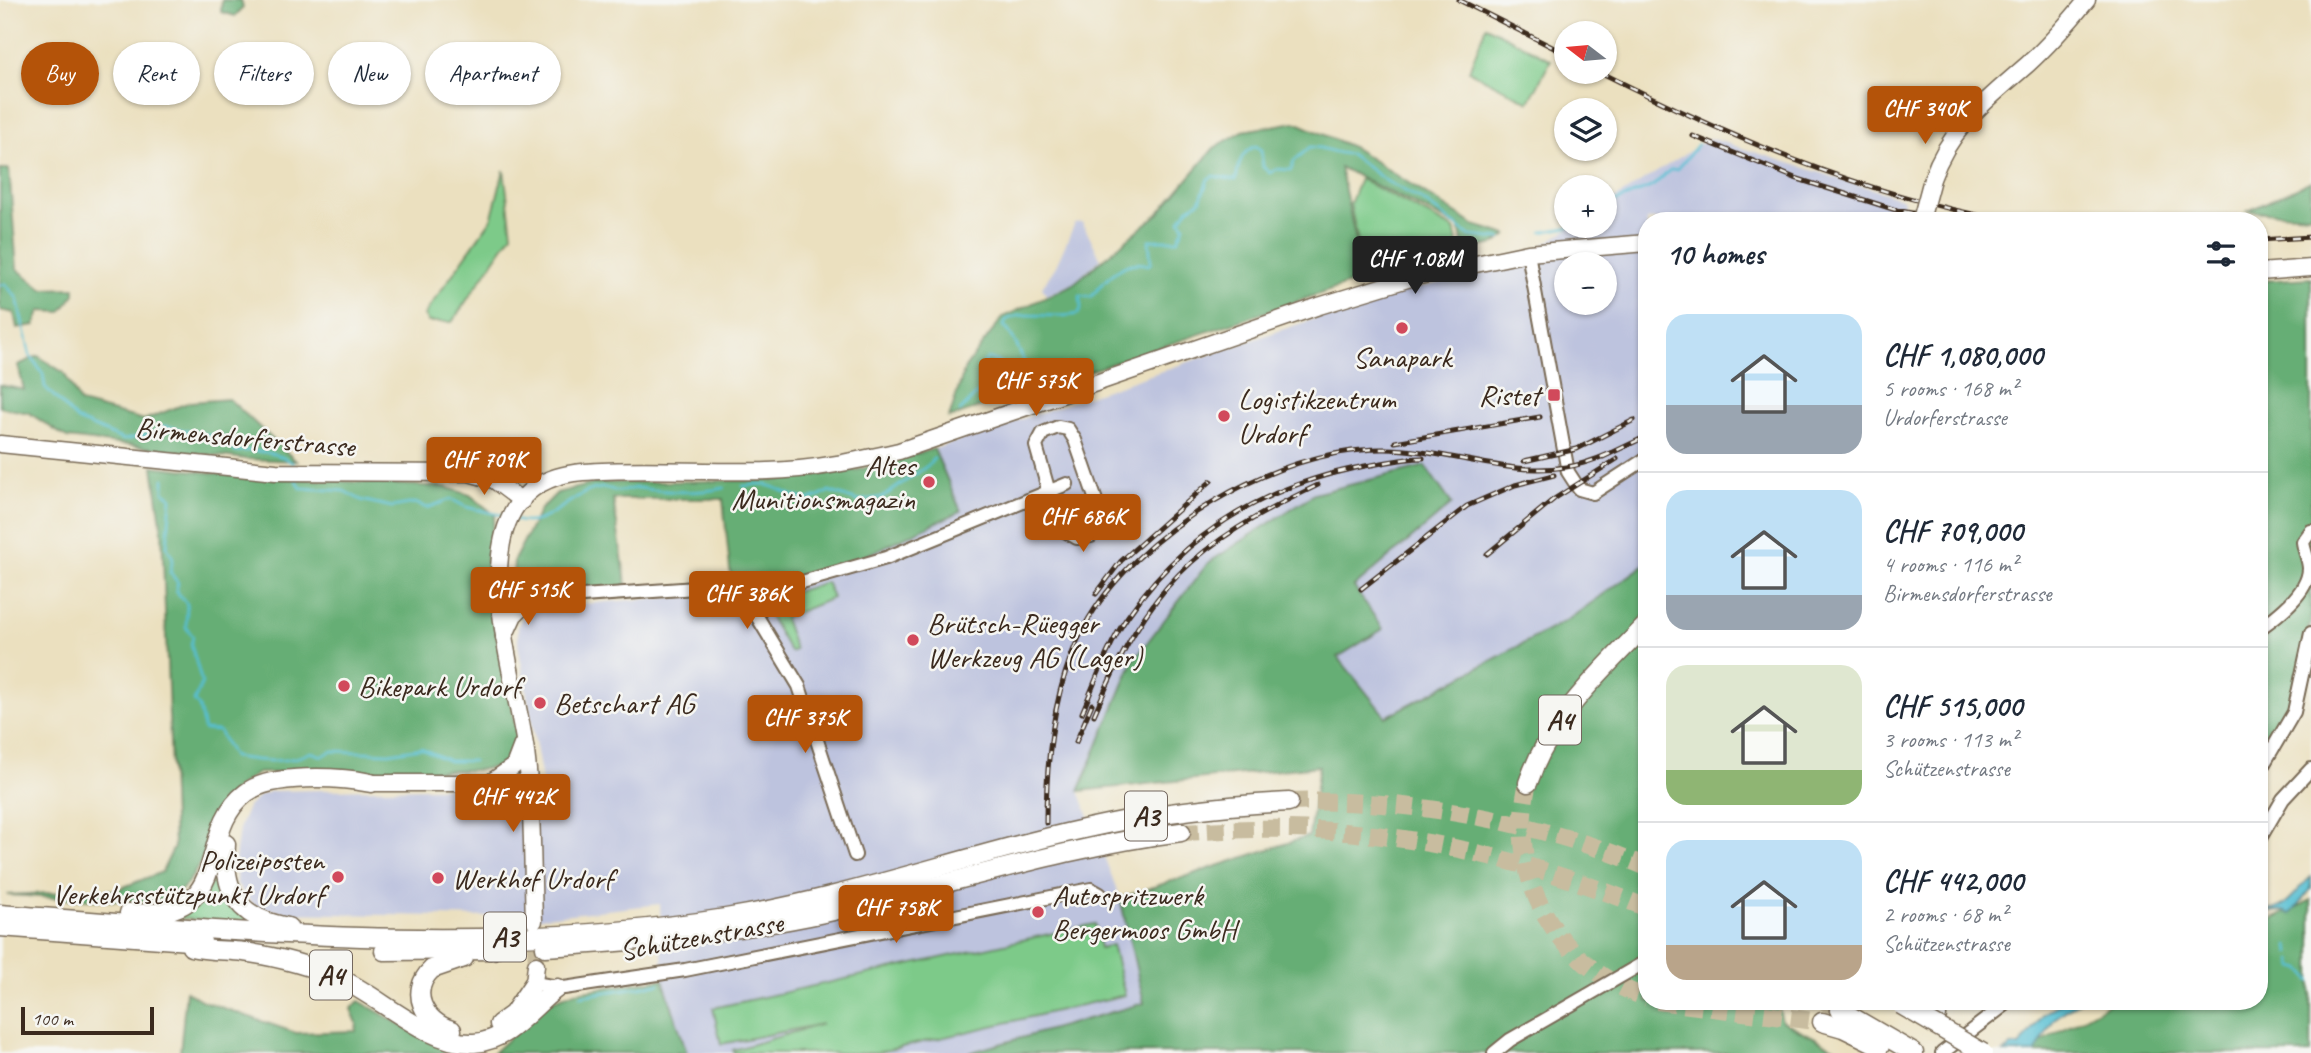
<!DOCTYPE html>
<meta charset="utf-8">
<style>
body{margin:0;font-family:Caveat,sans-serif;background:#f6f6f7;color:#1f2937;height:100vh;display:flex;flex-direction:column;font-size:26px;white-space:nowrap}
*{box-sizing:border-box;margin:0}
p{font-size:23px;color:#747a83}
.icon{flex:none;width:38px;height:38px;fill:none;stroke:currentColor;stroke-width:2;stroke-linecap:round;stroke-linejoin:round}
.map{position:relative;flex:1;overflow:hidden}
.drawer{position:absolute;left:1638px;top:212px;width:630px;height:798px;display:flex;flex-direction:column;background:#fff;border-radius:28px;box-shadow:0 2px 5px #0004}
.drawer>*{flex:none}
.guide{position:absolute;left:21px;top:42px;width:665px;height:63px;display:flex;gap:14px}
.needle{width:46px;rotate:286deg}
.controls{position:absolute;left:1554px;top:21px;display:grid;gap:14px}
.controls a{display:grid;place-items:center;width:63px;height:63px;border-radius:50%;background:#fff;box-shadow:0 2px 5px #0004;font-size:35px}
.scale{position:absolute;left:21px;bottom:18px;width:133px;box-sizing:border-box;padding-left:7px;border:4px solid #3b2a1e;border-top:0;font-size:19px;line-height:24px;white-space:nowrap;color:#3b2a1e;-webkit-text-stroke:5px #f6f6f2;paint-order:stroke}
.price{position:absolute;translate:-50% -60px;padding:0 16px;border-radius:7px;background:#b45309;color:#fff;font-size:23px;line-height:46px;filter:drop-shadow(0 2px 4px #0008)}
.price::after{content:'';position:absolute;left:50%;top:42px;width:21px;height:16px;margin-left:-10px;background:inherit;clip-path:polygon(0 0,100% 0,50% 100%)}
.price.on{background:#222;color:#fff}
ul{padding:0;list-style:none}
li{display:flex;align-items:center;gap:21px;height:175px;padding:0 28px}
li+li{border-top:2px solid #e0e1e3}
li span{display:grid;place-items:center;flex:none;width:196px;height:140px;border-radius:21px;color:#555}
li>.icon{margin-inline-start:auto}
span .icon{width:84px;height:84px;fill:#fffc;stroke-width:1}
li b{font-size:30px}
h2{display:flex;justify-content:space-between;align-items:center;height:84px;padding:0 28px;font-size:30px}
.chip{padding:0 24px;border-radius:32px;background:#fff;box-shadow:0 2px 5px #0004;font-size:24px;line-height:63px}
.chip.on{background:#b45309;color:#fff}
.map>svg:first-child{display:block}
.industrial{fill:#bdc3de;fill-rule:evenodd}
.green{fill:#7dca89;stroke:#5c7a54;stroke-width:2}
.forest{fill:#66ae75;stroke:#506c4a;stroke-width:2}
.water{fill:#56bfd3;stroke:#487478;stroke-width:2}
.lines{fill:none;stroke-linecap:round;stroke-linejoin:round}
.stream{stroke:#56bfd3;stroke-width:2.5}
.major-tunnel{stroke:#c8bc9f;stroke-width:16;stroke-dasharray:16 8;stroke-linecap:butt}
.highway-tunnel{stroke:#c8bc9f;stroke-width:18;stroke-dasharray:18 9;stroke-linecap:butt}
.minor-casing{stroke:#796a56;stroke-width:16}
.major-casing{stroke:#796a56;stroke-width:19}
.highway-casing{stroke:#796a56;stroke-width:21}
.minor{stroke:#fff;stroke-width:12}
.major{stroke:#fff;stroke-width:16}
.highway{stroke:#fff;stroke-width:18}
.rail-casing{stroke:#3b2a1e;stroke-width:5}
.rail{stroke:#f6f6f2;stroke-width:2.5;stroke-dasharray:8;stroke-linecap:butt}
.major-bridge-casing{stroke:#796a56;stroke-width:19;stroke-linecap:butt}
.highway-bridge-casing{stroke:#796a56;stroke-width:21;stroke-linecap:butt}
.major-bridge{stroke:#fff;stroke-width:16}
.highway-bridge{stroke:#fff;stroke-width:18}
.poi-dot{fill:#d1495b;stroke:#f6f6f2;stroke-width:2.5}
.labels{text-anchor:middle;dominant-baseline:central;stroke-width:5;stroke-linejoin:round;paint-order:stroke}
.shield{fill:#f6f6f2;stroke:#73675e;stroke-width:2}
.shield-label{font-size:28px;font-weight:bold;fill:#3b2a1e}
.poi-label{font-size:30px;fill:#3b2a1e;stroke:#f6f6f2;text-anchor:start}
.street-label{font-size:30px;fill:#3b2a1e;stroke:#f6f6f2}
</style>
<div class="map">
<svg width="2311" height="1053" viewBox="0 0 2311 1053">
<rect width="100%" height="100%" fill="#f6f6f2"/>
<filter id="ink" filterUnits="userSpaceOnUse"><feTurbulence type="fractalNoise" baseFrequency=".0143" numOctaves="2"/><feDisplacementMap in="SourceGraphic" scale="14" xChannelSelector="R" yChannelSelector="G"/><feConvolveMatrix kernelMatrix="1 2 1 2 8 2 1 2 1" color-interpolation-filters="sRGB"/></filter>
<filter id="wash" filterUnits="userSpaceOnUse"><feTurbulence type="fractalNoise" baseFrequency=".00686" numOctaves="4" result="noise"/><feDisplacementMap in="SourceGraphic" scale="28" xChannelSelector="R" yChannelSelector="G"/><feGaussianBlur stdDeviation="1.57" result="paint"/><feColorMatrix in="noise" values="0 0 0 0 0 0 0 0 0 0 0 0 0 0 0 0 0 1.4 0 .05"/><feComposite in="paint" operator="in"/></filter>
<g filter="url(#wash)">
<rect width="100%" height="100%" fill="#ebe0bf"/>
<g class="industrial">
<path d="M1710 138 1904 199 1901 220H1647V563L1569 619 1385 717 1338 657 1353 588 1452 504 1079 791 1120 898 1144 1003 968 1053H687L663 979 660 904 536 918 285 913 255 906 237 885 235 859 239 829 248 807 260 795 272 791 543 786 518 644V626L524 613 541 607 751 591 961 511 934 449 1375 298 1510 266 1573 226H1605V205ZM1566 264H1605V303H1566Z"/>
<path d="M1082 222 1101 259 1072 284 1046 295 1042 287 1056 266 1075 223Z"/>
</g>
<g class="green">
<path d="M1486 26 1551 60 1529 102 1469 71Z"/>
<path d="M504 170 512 234 452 322H428L424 315 491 220Z"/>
<path d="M1360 179 1454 229 1459 250 1365 275 1350 204Z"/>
<path d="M826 582 833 598 784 618 795 650 790 652 762 603Z"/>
<path d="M222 865 252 924 175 918 208 888Z"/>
<path d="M1095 924 1100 948 1112 945 1125 995 876 1053H734L733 1050 822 1024 721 1044 713 1008Z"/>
</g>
<g class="forest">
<path d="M222 0H241L243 8 235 16 221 12Z"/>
<path d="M245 50 258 57 262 79 249 82 242 77 237 53Z"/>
<path d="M1295 122 1354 148 1474 225 1507 235 1495 244 1464 250 1459 227 1340 167 1364 279 949 418 965 368 1003 317 1072 285 1159 213 1214 148 1243 131Z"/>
<path d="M0 169H9L17 269 43 289 75 288V294L61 312 40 311 35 325 17 328 14 313 0 310Z"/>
<path d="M2311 181V215L2248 211Z"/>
<path d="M2311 278V622L2292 705 2280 731 2272 729 2259 750V281Z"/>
<path d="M38 356 64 373 80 403 144 420 190 402 229 399 296 461 246 459 67 438 29 413 0 407V385L24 390 18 365Z"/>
<path d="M934 449 961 511 835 570 751 591 731 580 723 499H613L627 589 512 592 514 560 540 510 557 493 596 483 778 480 857 470Z"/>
<path d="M153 466 230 475 445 487 470 495 495 515 486 557 492 614 518 739 514 756 495 767 478 770 258 773C217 798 221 808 206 849 200 865 188 888 173 896 152 907 37 896 7 895L116 890 162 872 174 847 162 531Z"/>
<path d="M1425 466 1452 504 1354 587 1383 629 1338 657 1386 717 1569 619 1647 563V1001H1777L1782 1021 1845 1053H968L1144 1003 1120 898 1309 836 1319 766 1079 791 1133 661 1208 563 1314 494Z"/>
<path d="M2311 900V1053H2022L2113 1001H2259V926Z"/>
<path d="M663 979 687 1053H493L548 1002 575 992Z"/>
<path d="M186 991 203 1001 296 1033 356 1031 357 1023 351 1009 359 1001 449 1052 456 1053H180Z"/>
</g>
<g class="water">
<path d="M2311 877V889L2291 914 2283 911 2259 913V909C2284 916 2295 891 2311 877Z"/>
<path d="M2062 1001H2079L2054 1019 2035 1053H2004L2011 1046H2020L2044 1014Z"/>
</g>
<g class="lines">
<g class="stream">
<path d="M1605 206 1653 186 1670 170 1678 169 1698 144"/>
<path d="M1542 232 1569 227"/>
<path d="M0 285 5 284 17 298 30 355 43 374 45 387 77 420 124 440 151 434 164 426 228 439 235 452C251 449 281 452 293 464"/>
<path d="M960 411 981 390 984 362 988 358 1017 370 1024 361C1019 350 1013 334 1004 326L1006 320C1028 309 1054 320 1078 314L1081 309 1080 296 1091 297C1106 279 1124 257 1148 265L1151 263 1149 240H1178L1184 226 1180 220 1188 208 1200 201 1208 179 1213 176 1236 180C1239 164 1240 152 1256 146L1261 150 1263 167 1270 173 1276 169 1291 170 1294 161 1310 147C1327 147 1332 154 1350 154L1386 181 1422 200 1470 236 1501 239"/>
<path d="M164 479V492L171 497 167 547 173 558 170 572 178 583 176 591 187 604 186 627 193 637 191 644 202 683 194 701 199 707 204 730 219 731 233 757C260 761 286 765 311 752L322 756 332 751 389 753 421 748 449 761H473"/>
<path d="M296 480 301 488 344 491 361 500 392 507 415 503 427 508 451 499 466 507 506 516"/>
<path d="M743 486C748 486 755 484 760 484 787 486 800 512 829 491L858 501 883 497 930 464 934 458"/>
<path d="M515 520C548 532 571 489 603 488 608 487 613 491 618 491 625 492 632 487 639 488 666 492 697 494 724 488"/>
<path d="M2289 946 2290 953"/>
<path d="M2292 960 2294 967 2301 969 2311 981"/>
<path d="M580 996 659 984"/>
</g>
</g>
</g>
<g filter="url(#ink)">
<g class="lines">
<path class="major-tunnel" d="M534 923 536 965"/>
<g class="highway-tunnel">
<path d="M1528 783C1505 876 1556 967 1647 998"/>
<path d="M1289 802C1410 798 1535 820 1647 867"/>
<path d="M1181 832C1225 830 1270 827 1315 830 1430 836 1540 864 1647 908"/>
<path d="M1657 1001 1822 1022"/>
<path d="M1824 1001 1840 1010"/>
</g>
<defs>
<g id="minor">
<path d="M1528 253 1568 472 1579 489 1593 493 1647 458"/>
<path d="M1058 427 1068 429 1075 440 1100 512 1099 524 1091 536 1077 538 1065 531 1054 499 1047 493V485L1036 446 1043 433Z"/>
<path d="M746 598 799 686 855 855"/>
<path d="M498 602 710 587H722L746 598 886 558 1067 484"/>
<path d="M2259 629C2277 616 2308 593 2309 569 2309 560 2304 551 2303 542L2311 531"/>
<path d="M2259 772 2294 712 2311 633"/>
<path d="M2259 840 2283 799 2311 769"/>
<path d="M534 983 564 988 685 970 1091 889 1100 894"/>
<path d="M1494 1053 1510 1040 1647 961"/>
<path d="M1942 1053 2010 1001"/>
</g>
<g id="major">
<path d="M1932 179C1950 127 1988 99 2028 64 2050 44 2069 22 2087 0"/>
<path d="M2259 272 2311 268"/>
<path d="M0 444 276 472 469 473 494 480 522 501"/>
<path d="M504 637 514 615 529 600"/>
<path d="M491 782 514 766 522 745"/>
<path d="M371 783H530"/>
<path d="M534 921C532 864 533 808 526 752 516 671 445 483 583 472 644 467 707 473 768 471 813 470 856 461 899 451L1319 306 1414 277 1528 253 1647 243"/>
<path d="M534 983 536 965"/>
</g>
<g id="highway">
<path d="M1528 783C1550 718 1600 672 1647 624"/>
<path d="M226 844C223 893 238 918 288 927"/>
<path d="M129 913C238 921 193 833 246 793 271 773 340 777 371 783"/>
<path d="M0 914C242 932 484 956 726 918 856 897 979 850 1107 824 1168 811 1228 805 1289 802"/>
<path d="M0 927 202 942"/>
<path d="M191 947C208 951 227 950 244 952 278 957 310 965 341 979 382 998 428 1045 474 1043 511 1040 530 1008 557 988"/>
<path d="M545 947C641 942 736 932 829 912 947 886 1061 847 1181 832"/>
<path d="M384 951 493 950"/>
<path d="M1918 1001 1937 1016"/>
<path d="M1840 1010 1914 1053"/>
<path d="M1822 1022 1843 1028 1880 1046"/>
<path d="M499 1024 513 1014 534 983"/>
<path d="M452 1030C424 1022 408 992 432 969L464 958"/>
</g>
</defs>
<use href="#minor" class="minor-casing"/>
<use href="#major" class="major-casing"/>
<use href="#highway" class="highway-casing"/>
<use href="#minor" class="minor"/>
<use href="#major" class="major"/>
<use href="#highway" class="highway"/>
<defs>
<g id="rail">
<path d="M1459 0 1566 54"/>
<path d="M1600 72C1729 137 1859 193 2002 220"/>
<path d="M1693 136 1795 178 1896 210 1948 220"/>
<path d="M2259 240 2311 237"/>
<path d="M1395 442 1540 417"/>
<path d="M1603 457 1647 436"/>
<path d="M1524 461 1577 449 1634 420"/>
<path d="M1487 554 1554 499 1617 459"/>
<path d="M1361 589 1467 506 1515 485 1554 475"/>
<path d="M1096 594 1121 561 1211 481"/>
<path d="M1082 713C1096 680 1108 645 1128 616 1185 532 1267 485 1365 466 1384 463 1404 458 1423 458"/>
<path d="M1094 715C1150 584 1191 546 1318 485"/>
<path d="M1076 742 1092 704"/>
<path d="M1046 823C1046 760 1054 684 1084 627 1135 532 1275 449 1382 449 1444 448 1504 477 1566 467 1582 465 1597 459 1611 453"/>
</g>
</defs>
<use href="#rail" class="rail-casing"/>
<use href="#rail" class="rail"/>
<defs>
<path id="major-bridge" d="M1921 220 1932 179"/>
<path id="highway-bridge" d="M1901 1005 1983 1053"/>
</defs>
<use href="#major-bridge" class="major-bridge-casing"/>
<use href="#highway-bridge" class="highway-bridge-casing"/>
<use href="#major-bridge" class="major-bridge"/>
<use href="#highway-bridge" class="highway-bridge"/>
</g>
</g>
<g class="poi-dot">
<circle cx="1402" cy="328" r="7"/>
<rect x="1547" y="388" width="14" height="14" rx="3.5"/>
<circle cx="1224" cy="416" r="7"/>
<circle cx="929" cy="482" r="7"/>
<circle cx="913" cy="640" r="7"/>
<circle cx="344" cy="686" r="7"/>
<circle cx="540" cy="703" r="7"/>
<circle cx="338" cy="877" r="7"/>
<circle cx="438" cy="878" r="7"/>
<circle cx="1038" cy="912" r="7"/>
</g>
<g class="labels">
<g class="shield">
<rect x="1539" y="695.5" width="42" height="49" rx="5"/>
<rect x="1125" y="791.5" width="42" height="49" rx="5"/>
<rect x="484" y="912.5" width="42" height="49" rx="5"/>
<rect x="310" y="950.5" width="42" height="49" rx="5"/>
</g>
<g class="shield-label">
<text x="1560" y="720">A4</text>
<text x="1146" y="816">A3</text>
<text x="505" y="937">A3</text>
<text x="331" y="975">A4</text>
</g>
<g class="poi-label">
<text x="1402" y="357" text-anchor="middle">Sanapark</text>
<text x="1540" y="395" text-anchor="end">Ristet</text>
<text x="1238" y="399">Logistikzentrum<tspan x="1238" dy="34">Urdorf</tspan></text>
<text x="915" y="465" text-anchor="end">Altes<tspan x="915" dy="34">Munitionsmagazin</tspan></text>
<text x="927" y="623">Brütsch-Rüegger<tspan x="927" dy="34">Werkzeug AG (Lager)</tspan></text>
<text x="358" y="686">Bikepark Urdorf</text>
<text x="554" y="703">Betschart AG</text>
<text x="324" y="860" text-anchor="end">Polizeiposten<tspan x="324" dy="34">Verkehrsstützpunkt Urdorf</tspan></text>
<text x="452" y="878">Werkhof Urdorf</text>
<text x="1052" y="895">Autospritzwerk<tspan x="1052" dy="34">Bergermoos GmbH</tspan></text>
</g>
<g class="street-label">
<text transform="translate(245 437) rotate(5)">Birmensdorferstrasse</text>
<text transform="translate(701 936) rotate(-10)">Schützenstrasse</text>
</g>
</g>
</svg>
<div class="controls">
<a><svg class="needle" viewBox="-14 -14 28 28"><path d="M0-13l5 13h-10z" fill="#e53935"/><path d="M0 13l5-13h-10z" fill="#747a83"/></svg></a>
<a><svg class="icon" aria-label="layers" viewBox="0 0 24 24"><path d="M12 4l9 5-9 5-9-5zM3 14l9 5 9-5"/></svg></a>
<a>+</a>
<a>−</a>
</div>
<div class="scale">100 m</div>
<b class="price" style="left:1925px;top:146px">CHF 340K</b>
<b class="price on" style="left:1415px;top:296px">CHF 1.08M</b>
<b class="price" style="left:1036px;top:418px">CHF 575K</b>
<b class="price" style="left:484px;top:497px">CHF 709K</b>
<b class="price" style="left:1083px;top:554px">CHF 686K</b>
<b class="price" style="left:528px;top:627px">CHF 515K</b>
<b class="price" style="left:747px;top:631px">CHF 386K</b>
<b class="price" style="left:805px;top:755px">CHF 375K</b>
<b class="price" style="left:513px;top:834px">CHF 442K</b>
<b class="price" style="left:896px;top:945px">CHF 758K</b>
<div class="guide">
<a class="chip on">Buy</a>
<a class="chip">Rent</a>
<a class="chip">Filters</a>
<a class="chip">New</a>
<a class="chip">Apartment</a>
</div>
<section class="drawer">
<h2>10 homes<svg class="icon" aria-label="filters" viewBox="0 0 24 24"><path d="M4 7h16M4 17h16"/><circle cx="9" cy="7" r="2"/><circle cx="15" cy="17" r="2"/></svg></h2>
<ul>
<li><span style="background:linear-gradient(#bfe0f5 65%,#9aa5b1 0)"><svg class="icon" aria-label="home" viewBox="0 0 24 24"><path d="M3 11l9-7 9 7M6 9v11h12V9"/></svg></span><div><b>CHF 1,080,000</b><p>5 rooms · 168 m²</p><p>Urdorferstrasse</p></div></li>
<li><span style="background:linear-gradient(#bfe0f5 75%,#9aa5b1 0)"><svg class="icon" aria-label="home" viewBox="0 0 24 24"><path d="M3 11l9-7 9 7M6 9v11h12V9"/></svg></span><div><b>CHF 709,000</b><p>4 rooms · 116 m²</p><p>Birmensdorferstrasse</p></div></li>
<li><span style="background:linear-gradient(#dfe7d0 75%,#8fb573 0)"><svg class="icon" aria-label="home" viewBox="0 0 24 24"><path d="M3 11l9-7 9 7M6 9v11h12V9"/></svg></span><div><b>CHF 515,000</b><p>3 rooms · 113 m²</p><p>Schützenstrasse</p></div></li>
<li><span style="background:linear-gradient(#bfe0f5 75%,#b9a48a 0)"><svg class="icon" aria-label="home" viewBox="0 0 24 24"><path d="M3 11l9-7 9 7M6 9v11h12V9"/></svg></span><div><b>CHF 442,000</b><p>2 rooms · 68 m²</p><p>Schützenstrasse</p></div></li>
</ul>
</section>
</div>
